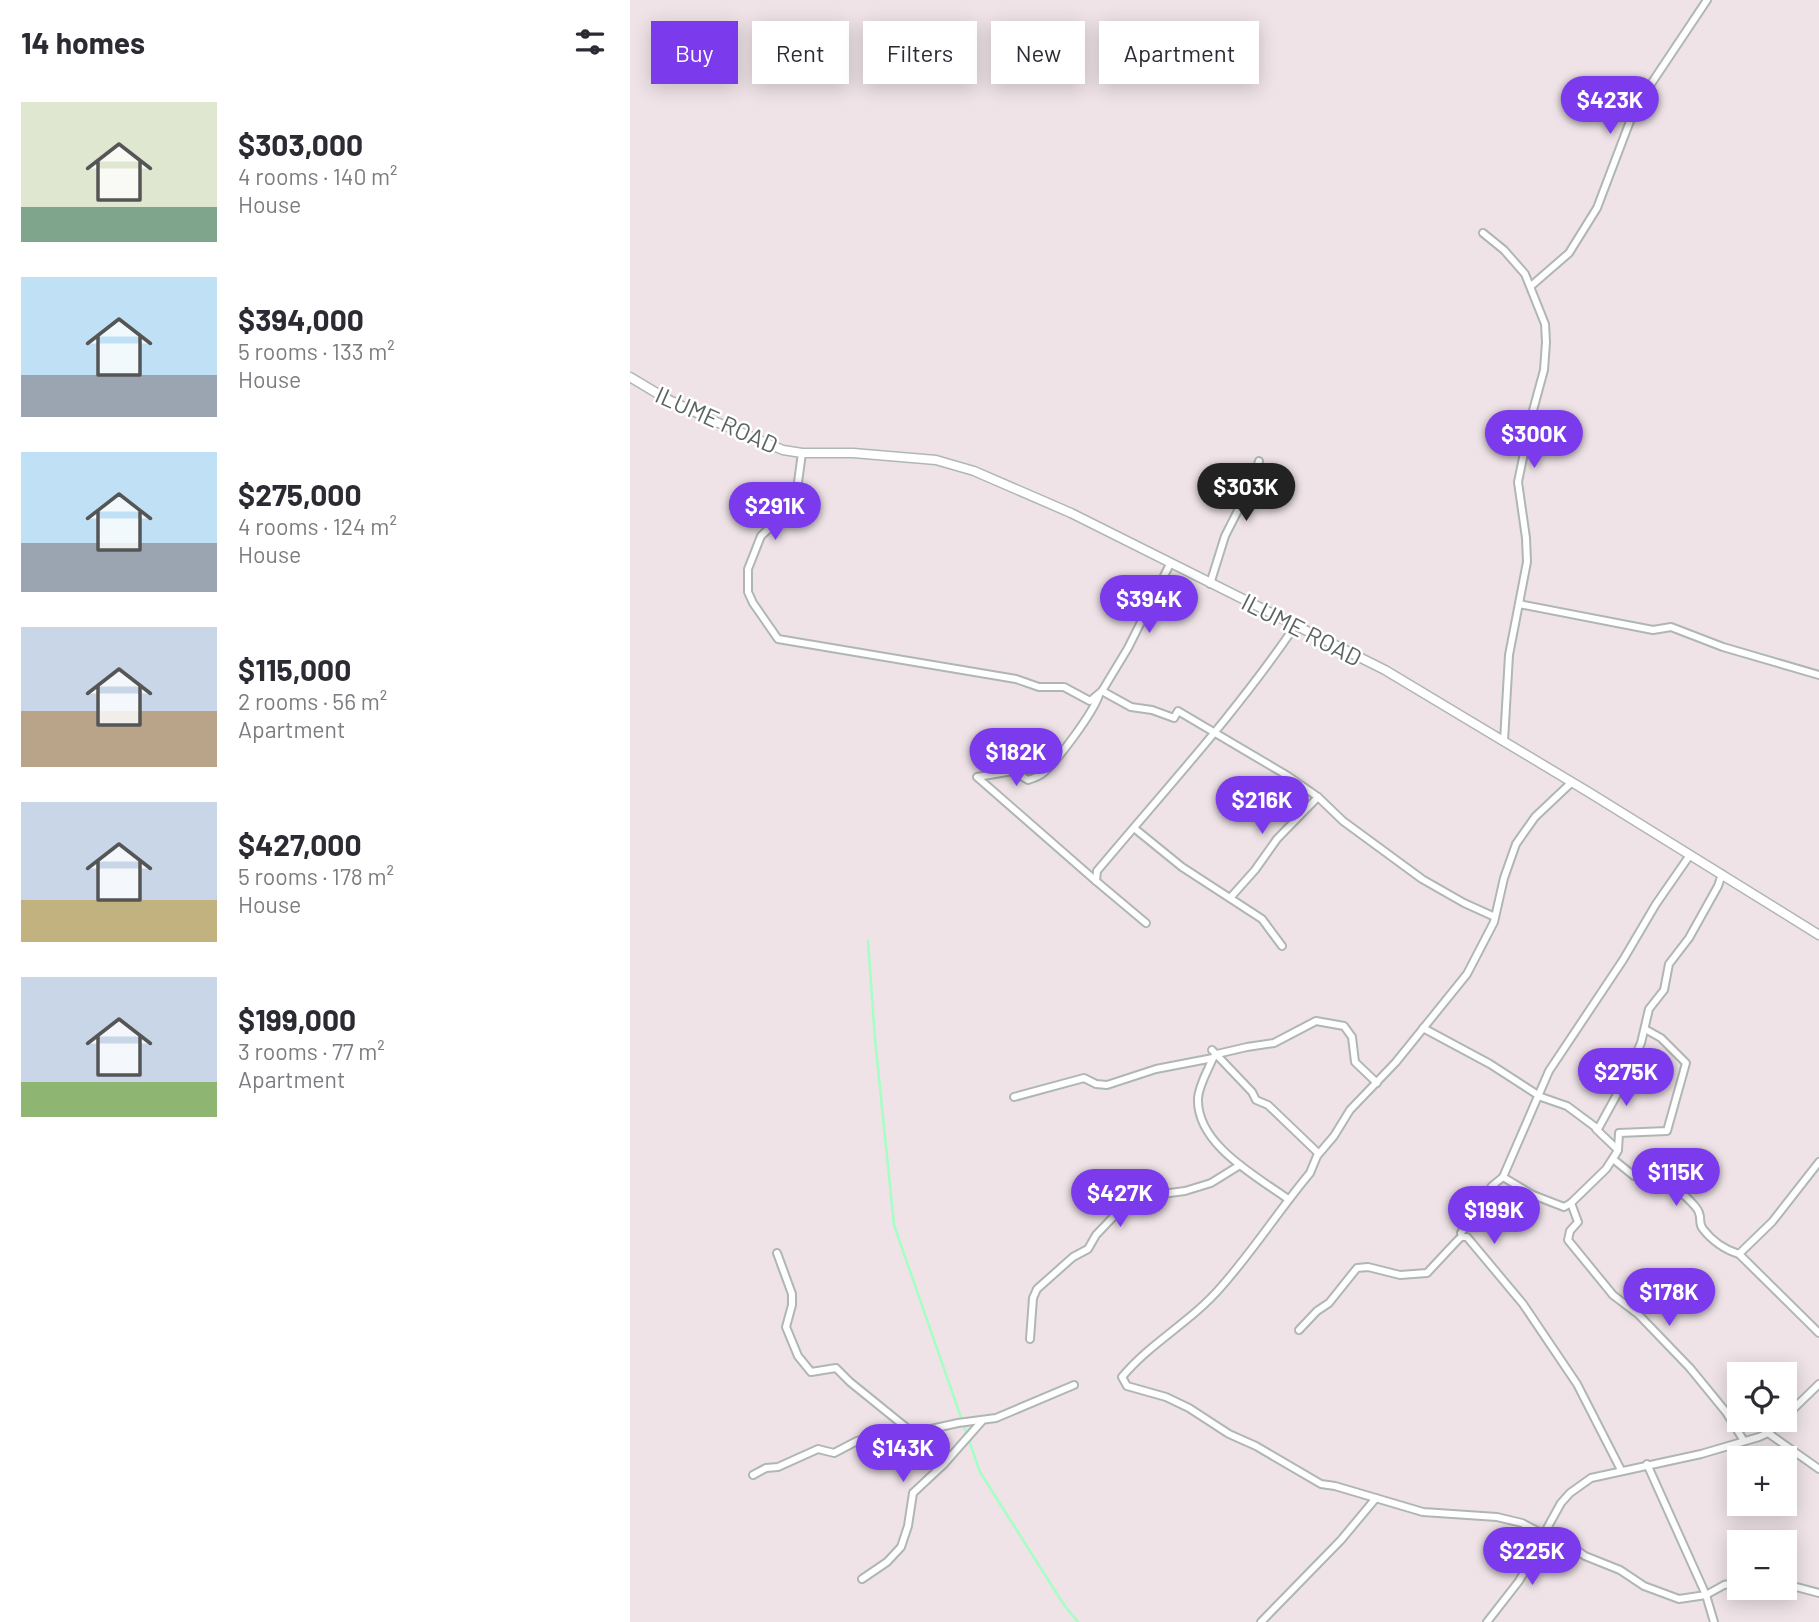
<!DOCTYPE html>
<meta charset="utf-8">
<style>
body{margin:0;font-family:Barlow,sans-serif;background:#f2f2f3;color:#2b2b33;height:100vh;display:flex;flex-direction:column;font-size:26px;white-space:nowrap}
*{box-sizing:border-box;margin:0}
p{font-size:23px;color:#7c7c81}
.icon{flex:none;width:38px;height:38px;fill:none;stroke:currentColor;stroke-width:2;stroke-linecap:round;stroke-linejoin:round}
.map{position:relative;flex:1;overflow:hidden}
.sheet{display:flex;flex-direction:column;background:#fff;width:630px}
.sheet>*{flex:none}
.hud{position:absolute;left:21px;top:21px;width:665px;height:63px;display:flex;gap:14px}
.fabs{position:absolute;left:1097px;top:1362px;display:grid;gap:14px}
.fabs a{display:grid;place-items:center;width:70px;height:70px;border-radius:0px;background:#fff;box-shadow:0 4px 18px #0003;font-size:35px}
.price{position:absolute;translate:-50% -60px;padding:0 16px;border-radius:24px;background:#7c3aed;color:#fff;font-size:23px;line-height:46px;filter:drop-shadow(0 2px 4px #0008)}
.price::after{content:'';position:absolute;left:50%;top:42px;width:21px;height:16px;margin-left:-10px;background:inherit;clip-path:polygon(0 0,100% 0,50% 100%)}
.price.active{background:#222;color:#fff}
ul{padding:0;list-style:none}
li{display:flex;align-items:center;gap:21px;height:175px;padding:0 21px}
li span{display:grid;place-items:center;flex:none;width:196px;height:140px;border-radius:0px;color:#555}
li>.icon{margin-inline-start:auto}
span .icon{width:84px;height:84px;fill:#fffc;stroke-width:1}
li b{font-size:30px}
h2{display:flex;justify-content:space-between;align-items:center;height:84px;padding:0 21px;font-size:30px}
.tag{padding:0 24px;border-radius:0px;background:#fff;box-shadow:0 4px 18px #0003;font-size:24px;line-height:63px}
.tag.active{background:#7c3aed;color:#fff}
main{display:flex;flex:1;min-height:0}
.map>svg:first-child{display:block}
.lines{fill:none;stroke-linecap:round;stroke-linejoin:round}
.stream{stroke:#a3ffc4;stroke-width:2.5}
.minor-casing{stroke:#afb7b3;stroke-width:10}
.tertiary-casing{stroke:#afb7b3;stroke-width:11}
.minor{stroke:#fff;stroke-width:6}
.tertiary{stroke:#fff;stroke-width:8}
.labels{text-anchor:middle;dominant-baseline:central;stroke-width:5;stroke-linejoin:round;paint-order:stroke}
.street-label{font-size:24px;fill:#5b6560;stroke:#fff}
</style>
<main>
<section class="sheet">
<h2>14 homes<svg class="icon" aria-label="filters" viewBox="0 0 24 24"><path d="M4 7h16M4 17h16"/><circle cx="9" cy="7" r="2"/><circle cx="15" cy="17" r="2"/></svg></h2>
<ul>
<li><span style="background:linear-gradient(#dfe7d0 75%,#7fa58c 0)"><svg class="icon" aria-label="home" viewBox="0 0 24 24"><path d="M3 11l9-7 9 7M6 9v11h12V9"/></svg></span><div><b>$303,000</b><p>4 rooms · 140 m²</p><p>House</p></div></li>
<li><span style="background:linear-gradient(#bfe0f5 70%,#9aa5b1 0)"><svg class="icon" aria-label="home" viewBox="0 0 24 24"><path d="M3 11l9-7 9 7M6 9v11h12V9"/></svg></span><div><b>$394,000</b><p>5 rooms · 133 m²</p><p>House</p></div></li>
<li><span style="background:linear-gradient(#bfe0f5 65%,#9aa5b1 0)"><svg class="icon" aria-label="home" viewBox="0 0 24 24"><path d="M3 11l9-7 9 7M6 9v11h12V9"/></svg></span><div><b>$275,000</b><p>4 rooms · 124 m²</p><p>House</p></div></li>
<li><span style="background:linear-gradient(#c9d6e8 60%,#b9a48a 0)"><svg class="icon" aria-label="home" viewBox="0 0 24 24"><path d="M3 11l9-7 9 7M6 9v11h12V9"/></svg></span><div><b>$115,000</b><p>2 rooms · 56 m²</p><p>Apartment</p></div></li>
<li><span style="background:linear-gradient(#c9d6e8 70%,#c2b280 0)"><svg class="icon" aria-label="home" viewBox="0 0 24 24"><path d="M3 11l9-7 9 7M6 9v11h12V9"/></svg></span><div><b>$427,000</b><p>5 rooms · 178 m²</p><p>House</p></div></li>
<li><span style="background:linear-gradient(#c9d6e8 75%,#8fb573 0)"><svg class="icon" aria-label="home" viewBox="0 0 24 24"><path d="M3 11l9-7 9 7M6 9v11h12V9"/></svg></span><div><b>$199,000</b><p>3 rooms · 77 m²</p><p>Apartment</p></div></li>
</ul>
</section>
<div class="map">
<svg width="1189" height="1622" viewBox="0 0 1189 1622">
<rect width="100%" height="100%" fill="#efe3e7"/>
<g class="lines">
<path class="stream" d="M238 941 245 1039 264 1225 350 1472 434 1605 448 1622"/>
<defs>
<g id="minor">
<path d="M853 233 874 250 895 274 915 324 916 342 914 370 902 414 888 482 896 538 897 562 879 655 874 741"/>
<path d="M901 286 939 253 967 208 1005 108 1077 0"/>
<path d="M172 453 165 504 131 536 118 569V592L123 603 148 639 386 679 409 687H434L460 701 472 691 501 707 522 710 544 718 548 711 658 776 688 797 713 821 792 879 834 903 865 917"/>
<path d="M580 584 595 536 622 483 629 461"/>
<path d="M889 604 1023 630 1041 627 1093 647 1189 675"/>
<path d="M472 691 498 648 540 564"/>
<path d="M942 782 905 817 886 844 874 878 864 922 837 974 766 1062 720 1110 704 1136 687 1156 680 1173C649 1210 623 1251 591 1287 561 1322 521 1342 492 1377L497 1386 536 1397 559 1408 599 1434 626 1446 691 1484 705 1486 793 1512 867 1517 892 1523 911 1533 930 1538 955 1556 990 1570 1014 1586 1049 1599 1076 1595 1094 1585 1110 1582"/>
<path d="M504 828 552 867 632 919 652 946"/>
<path d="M466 881 347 777 383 771 398 780C403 778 409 777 413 773 428 760 463 713 469 695"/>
<path d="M600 898 625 870 647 839 688 797"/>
<path d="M516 923 466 881 467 871C534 791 606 713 665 626"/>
<path d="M793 1028 860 1064 911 1097 937 1106 968 1129 991 1087 1011 1043 1019 1009 1034 990 1039 964 1059 938 1088 886 1092 874"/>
<path d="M582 1050 622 1092 626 1100 638 1105 686 1151"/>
<path d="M583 1058C578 1070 569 1085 568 1098 566 1144 626 1176 658 1199"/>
<path d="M384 1097 454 1078 466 1084 477 1085 526 1069 583 1058 587 1054 617 1047 644 1043 686 1021 714 1026 722 1037 725 1062 747 1083"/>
<path d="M966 1129 988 1150 987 1152 976 1169 941 1203 948 1222 940 1231 938 1240 983 1295 1008 1314 1060 1368 1096 1412 1114 1441"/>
<path d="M988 1150 989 1133 1037 1131 1056 1063 1031 1038 1015 1029"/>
<path d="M983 1159 1004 1176C1009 1175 1014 1171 1019 1171 1028 1171 1067 1204 1069 1213 1072 1220 1068 1223 1073 1229 1082 1241 1096 1250 1109 1254"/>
<path d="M1189 1162 1142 1222 1109 1254 1189 1333"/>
<path d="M873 1177 903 1195 934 1207 941 1203"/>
<path d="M831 1233 862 1186 873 1177 919 1071 993 960 1026 904 1060 855"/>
<path d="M147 1253 162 1294V1305L156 1327 168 1356 181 1372 206 1368 220 1382 283 1433 328 1423 366 1418 444 1385"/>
<path d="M669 1330 687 1311 699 1303 727 1268 738 1267 770 1275 797 1273 826 1242 831 1237H837L893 1304 947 1384 991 1470"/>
<path d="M400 1339 403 1298 407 1289 443 1257 458 1249 466 1235 486 1214 494 1199 555 1191 581 1183 610 1165"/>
<path d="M1155 1417 1189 1384"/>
<path d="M1138 1433 1189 1469"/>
<path d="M1017 1464 1076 1595 1084 1622"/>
<path d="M123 1475 136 1468 148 1467 188 1449 204 1453 227 1441 238 1438 263 1444 283 1433"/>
<path d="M915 1532 931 1503 940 1493 961 1478 1071 1454 1129 1437 1138 1433 1153 1419"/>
<path d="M232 1579 257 1562 271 1547 278 1526 283 1493 314 1464 352 1421"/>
<path d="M1155 1584 1189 1593"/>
<path d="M631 1622 711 1540 746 1498"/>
<path d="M857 1622 889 1581 903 1557 911 1533"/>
</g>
<path id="tertiary" d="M0 377 35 398 84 421 153 450 172 453H223L306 460 344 471 441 513 755 670 960 793 1189 935"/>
</defs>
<use href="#minor" class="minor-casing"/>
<use href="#tertiary" class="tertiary-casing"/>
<use href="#minor" class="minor"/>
<use href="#tertiary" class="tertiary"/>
</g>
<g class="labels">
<g class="street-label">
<text transform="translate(87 419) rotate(24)">ILUME ROAD</text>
<text transform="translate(672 629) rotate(27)">ILUME ROAD</text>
</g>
</g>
</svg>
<div class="fabs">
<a><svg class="icon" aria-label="locate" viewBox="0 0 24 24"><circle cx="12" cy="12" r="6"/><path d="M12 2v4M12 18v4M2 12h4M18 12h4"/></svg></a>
<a>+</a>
<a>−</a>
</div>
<b class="price" style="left:980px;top:136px">$423K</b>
<b class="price" style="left:904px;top:470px">$300K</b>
<b class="price active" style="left:616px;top:523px">$303K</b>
<b class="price" style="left:145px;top:542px">$291K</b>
<b class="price" style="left:519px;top:635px">$394K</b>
<b class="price" style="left:386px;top:788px">$182K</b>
<b class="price" style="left:632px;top:836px">$216K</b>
<b class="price" style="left:996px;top:1108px">$275K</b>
<b class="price" style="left:1046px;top:1208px">$115K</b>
<b class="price" style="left:490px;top:1229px">$427K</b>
<b class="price" style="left:864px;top:1246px">$199K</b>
<b class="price" style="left:1039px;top:1328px">$178K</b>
<b class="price" style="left:273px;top:1484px">$143K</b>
<b class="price" style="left:902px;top:1587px">$225K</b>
<div class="hud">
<a class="tag active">Buy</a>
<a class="tag">Rent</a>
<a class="tag">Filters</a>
<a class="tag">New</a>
<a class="tag">Apartment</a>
</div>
</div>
</main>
